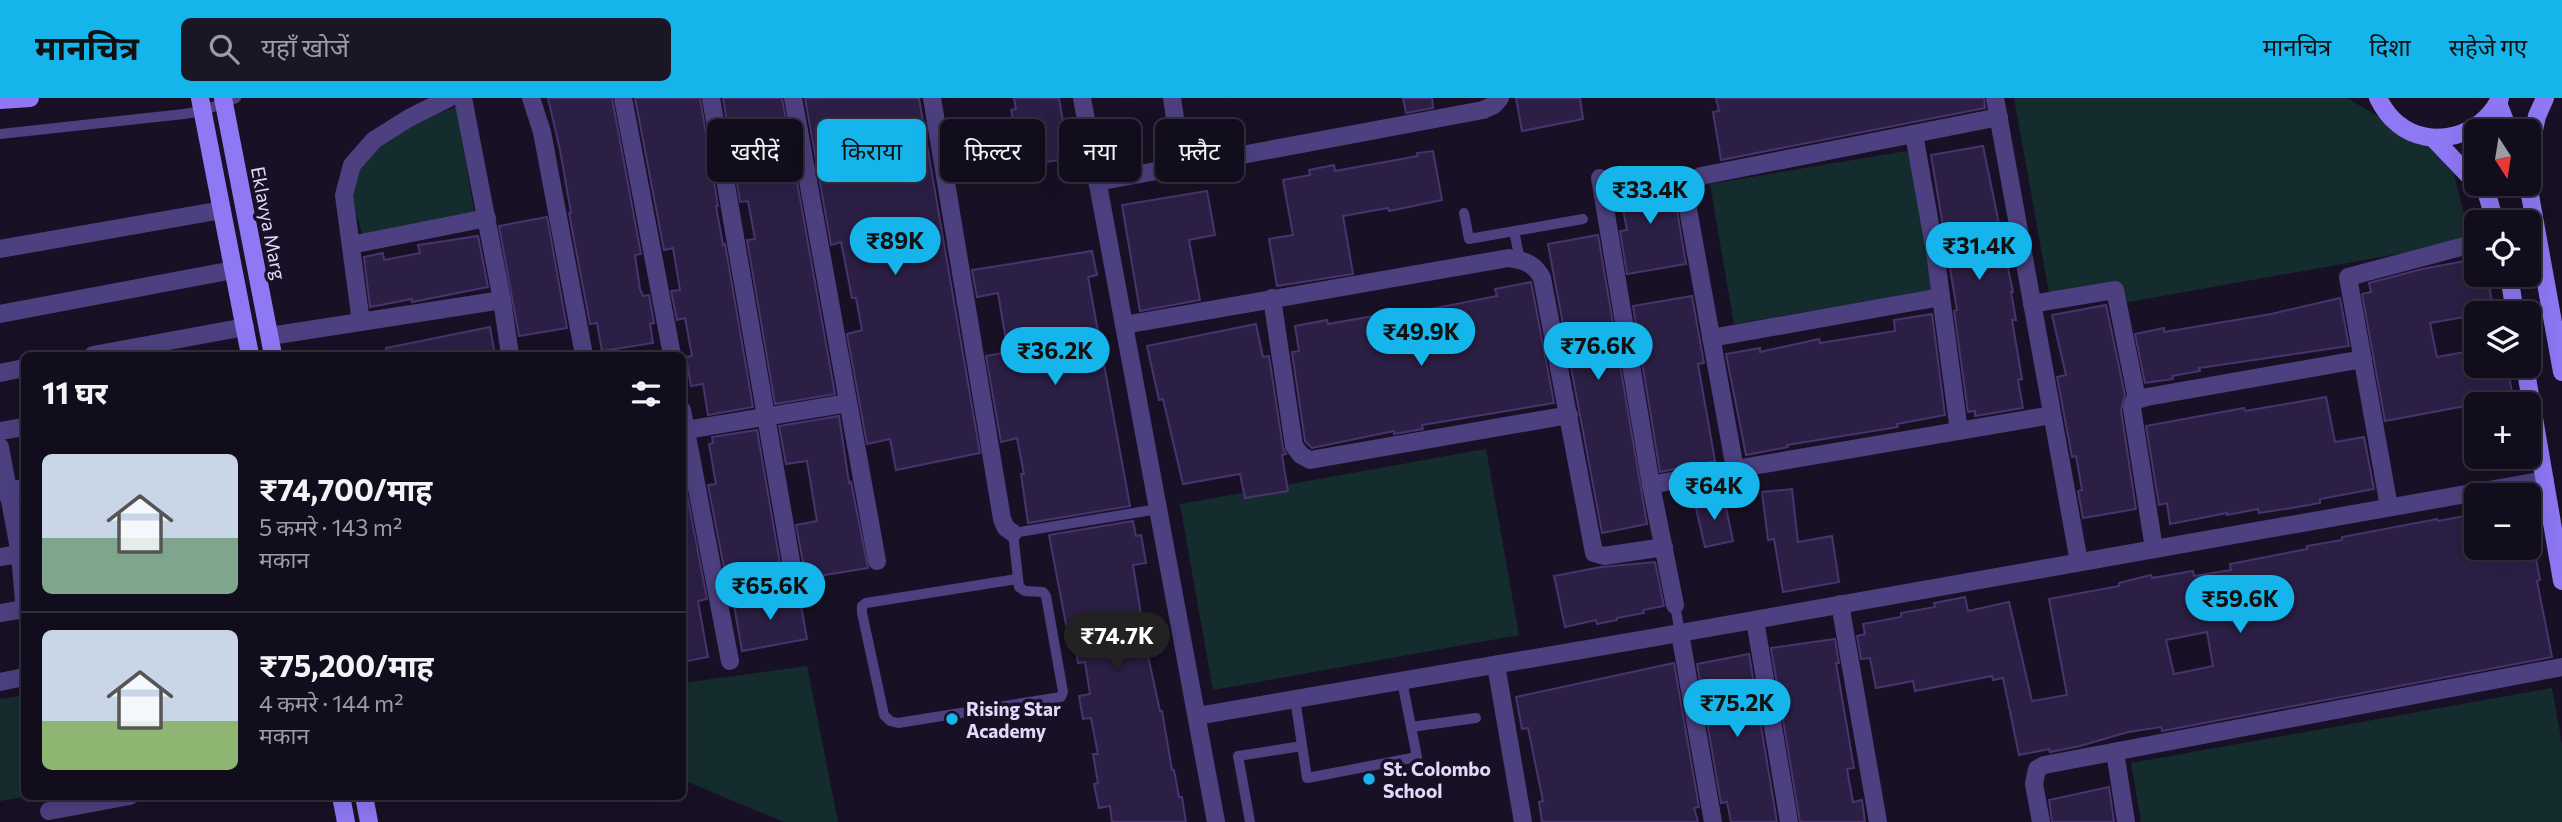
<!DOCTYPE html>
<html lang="hi">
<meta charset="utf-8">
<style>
body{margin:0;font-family:Commissioner,"Noto Sans Devanagari",sans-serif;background:#1b1625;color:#f1f3f6;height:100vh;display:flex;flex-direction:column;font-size:26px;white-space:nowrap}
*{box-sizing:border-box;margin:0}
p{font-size:23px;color:#9c9ca3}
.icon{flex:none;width:38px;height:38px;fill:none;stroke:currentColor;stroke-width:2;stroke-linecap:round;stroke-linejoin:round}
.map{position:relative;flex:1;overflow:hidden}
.side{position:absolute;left:21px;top:254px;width:665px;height:448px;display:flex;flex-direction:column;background:#120d1c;border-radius:10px;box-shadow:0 7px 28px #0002,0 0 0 2px #312d3b}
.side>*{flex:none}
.top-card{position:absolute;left:707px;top:21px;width:665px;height:63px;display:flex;gap:14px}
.needle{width:46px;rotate:168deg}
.controls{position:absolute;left:2464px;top:21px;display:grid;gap:14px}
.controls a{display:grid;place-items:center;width:77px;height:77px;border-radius:10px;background:#120d1c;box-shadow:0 7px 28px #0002,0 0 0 2px #312d3b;font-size:35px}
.price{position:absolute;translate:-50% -60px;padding:0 16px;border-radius:24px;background:#15b5eb;color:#111;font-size:23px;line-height:46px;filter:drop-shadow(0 2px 4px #0008)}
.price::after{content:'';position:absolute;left:50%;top:42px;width:21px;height:16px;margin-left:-10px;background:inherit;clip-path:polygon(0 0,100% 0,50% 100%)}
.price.selected{background:#222;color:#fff}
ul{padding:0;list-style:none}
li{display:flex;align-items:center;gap:21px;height:175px;padding:0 21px}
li+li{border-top:2px solid #312d3b}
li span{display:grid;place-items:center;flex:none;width:196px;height:140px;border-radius:10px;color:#555}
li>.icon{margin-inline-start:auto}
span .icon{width:84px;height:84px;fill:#fffc;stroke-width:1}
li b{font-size:30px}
h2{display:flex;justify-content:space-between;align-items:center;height:84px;padding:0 21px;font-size:30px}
.pill{padding:0 24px;border-radius:10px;background:#120d1c;box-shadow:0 7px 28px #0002,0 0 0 2px #312d3b;font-size:24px;line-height:63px}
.pill.selected{background:#15b5eb;color:#111}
header{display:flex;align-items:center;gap:42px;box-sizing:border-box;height:98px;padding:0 35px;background:#15b5eb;color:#111}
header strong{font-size:33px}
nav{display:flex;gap:38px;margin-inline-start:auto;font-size:24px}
.search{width:490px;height:63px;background:#1b1625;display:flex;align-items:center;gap:18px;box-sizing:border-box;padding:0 24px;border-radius:10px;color:#9c9ca3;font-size:26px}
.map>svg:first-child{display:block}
.green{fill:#152c2f}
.building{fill:#2c1f45;stroke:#48336f;stroke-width:2;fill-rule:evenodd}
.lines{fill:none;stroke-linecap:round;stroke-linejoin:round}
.lane{stroke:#4d4080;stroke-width:10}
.street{stroke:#4d4080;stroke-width:18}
.secondary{stroke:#8e78f4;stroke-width:18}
.poi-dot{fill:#15b5eb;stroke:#181125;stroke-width:2.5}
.labels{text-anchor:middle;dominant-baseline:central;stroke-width:7;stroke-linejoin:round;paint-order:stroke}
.street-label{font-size:19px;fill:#e2d9fc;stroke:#181125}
.poi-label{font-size:19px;font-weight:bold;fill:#e2d9fc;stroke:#181125;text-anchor:start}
</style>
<header>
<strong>मानचित्र</strong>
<div class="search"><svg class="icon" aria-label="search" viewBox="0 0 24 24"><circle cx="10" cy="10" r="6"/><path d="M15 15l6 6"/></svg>यहाँ खोजें</div>
<nav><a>मानचित्र</a><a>दिशा</a><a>सहेजे गए</a></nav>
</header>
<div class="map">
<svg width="2562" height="724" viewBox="0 0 2562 724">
<rect width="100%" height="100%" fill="#181125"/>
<g class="green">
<path d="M2014 0H2347L2450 61 2463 112 2476 142 2123 205 2120 188 2050 200Z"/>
<path d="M456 9 475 118 363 139C360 125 351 105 353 91 360 39 414 25 456 9Z"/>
<path d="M1913 52 1936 192 1734 226 1710 86Z"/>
<path d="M1486 351 1519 537 1213 592 1180 406Z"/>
<path d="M807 568 838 724H784L683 682V585Z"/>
<path d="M2552 590 2562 647V724H2141L2131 665Z"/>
<path d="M19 598 24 631V698H29L0 703V601Z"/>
</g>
<g class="building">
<path d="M548 0H612L641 156 635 157 640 191 643 198 649 197 654 225 650 226 653 245 602 253 597 225 590 226 569 115H571L570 109 560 52Z"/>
<path d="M635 0H700L718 108H716L723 147 725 146 753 309 708 317 703 286 691 288 686 259 692 258 685 220 677 222 671 193 680 192 673 150 664 152Z"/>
<path d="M723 0H782L835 296 775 306 747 142 755 141 748 103 740 104Z"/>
<path d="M805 0H919L980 355 896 372 890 341 867 346 847 236 862 232 856 200H852L841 144 831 147Z"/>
<path d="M1014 0H1059L1069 60 975 77 970 51 1017 43 1011 12 1016 11Z"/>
<path d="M1403 0H1432L1433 10 1406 15Z"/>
<path d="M1516 0H1580L1583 21 1522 33Z"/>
<path d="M1716 0H1984L1985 10 1721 62 1713 14 1719 13Z"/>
<path d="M1983 48 2013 194H2011L2016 222H2012L2022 281 2018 282 2023 310 1975 318V313L1968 314 1954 213 1957 212 1931 57Z"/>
<path d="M1433 53 1442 102 1389 113 1388 110 1343 118 1353 176 1277 188 1269 141 1293 137 1283 82 1310 77 1309 72 1334 67 1335 73 1418 58 1417 55Z"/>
<path d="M1668 77 1674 112H1677L1686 166 1627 176 1620 133 1627 132 1618 86Z"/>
<path d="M1207 93 1215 137 1189 142 1200 202 1140 213 1122 107Z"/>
<path d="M547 119 567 230 519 238 499 128Z"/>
<path d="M1598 137 1647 426 1602 435 1548 146Z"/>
<path d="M478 138 488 189 412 204V201L370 209 364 159 383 155 384 162 420 155 418 147Z"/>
<path d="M1092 153 1097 177 1088 179 1130 408 1028 425 1021 376H1024L1017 340 1001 344 986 258 1008 254 998 195 977 199 972 172Z"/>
<path d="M2476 161V177H2487L2494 214 2430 225 2437 259 2476 252V268H2507L2513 299 2385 323 2362 196 2371 194 2369 185 2422 171Z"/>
<path d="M1531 184 1554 305 1422 327 1423 331 1394 336V333L1312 350 1305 343 1292 254 1299 253 1295 228 1327 222 1328 226 1402 213 1403 216 1436 210 1497 198 1495 191Z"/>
<path d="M1692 198 1704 265 1698 266 1715 363 1660 374 1633 208Z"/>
<path d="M2340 200 2349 248 2199 270 2200 273 2172 278 2173 281 2145 285 2135 236 2164 230V234L2271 216Z"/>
<path d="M2106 207 2125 297 2121 312 2136 411 2083 420 2078 393 2082 392 2076 358 2072 359 2057 279 2066 277 2052 217Z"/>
<path d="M1932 216 1945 317 1897 326 1898 329 1787 347 1788 349 1746 357 1726 256 1760 250V254L1819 241 1820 245 1895 233 1894 222Z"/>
<path d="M1256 226 1263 259 1269 258 1283 350 1286 356 1282 357 1288 393 1245 400 1240 376 1183 386 1163 301 1159 302 1147 248Z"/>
<path d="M490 229 495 257H386V250Z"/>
<path d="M2326 299 2335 344 2364 339 2374 391 2320 401V405L2292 410 2259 415 2258 411 2227 417V415L2170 426 2167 405 2159 407 2146 328 2244 310 2245 313Z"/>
<path d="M839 318 849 385 851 384 868 470 806 480 796 427 817 423 807 363 786 366 779 328Z"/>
<path d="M757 332 782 477 727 485 708 387 716 386 709 346 713 345 712 339Z"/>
<path d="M686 391 707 501 698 503 708 559 682 564V392Z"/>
<path d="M1792 391 1798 444 1832 438 1839 484 1783 494 1774 441 1768 442 1762 394Z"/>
<path d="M1724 400 1733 443 1705 449 1695 406Z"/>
<path d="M2476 416V450H2534L2540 482 2537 483 2552 559 2162 633 2161 629 2128 634 2080 648 2050 654 2049 651 2019 657 2003 580 1993 582 1992 578 1915 593 1913 583 1876 590 1870 560 1861 561 1857 538 1865 536 1863 526 1901 519V515L1935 509 1934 505 1965 499 1968 513 2009 504 2032 603 2067 597 2049 501 2119 488V485L2151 477 2152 480 2193 473 2194 478 2231 472 2230 466 2307 451V448L2342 442V439L2437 421 2438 423ZM2207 534 2213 568 2174 576 2166 542Z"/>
<path d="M1133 423 1136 438 1141 437 1146 465 1133 467 1147 553 1160 613H1162L1172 672H1174L1179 699H1182L1186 724H1112L1110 708 1099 710 1094 686 1098 685 1093 656H1098L1091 620 1083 621 1079 598 1090 596 1085 564 1078 565 1073 536 1068 537 1049 437Z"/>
<path d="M1655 464 1664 508 1643 512 1644 515 1617 520V522L1597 526 1596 522 1565 529 1554 478 1601 469Z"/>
<path d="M799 496 807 541 742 553 734 507Z"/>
<path d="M1835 541 1839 565H1836L1854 670 1847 671 1853 704 1862 702 1865 724H1800L1771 550Z"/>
<path d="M1749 556 1777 724H1731L1727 704 1721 705 1697 566Z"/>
<path d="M1674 565 1699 709 1694 710 1698 724H1542L1539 704 1543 703 1528 630 1522 631 1516 599Z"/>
<path d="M2109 689 2114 724H2052L2049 702Z"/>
</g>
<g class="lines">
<g class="lane">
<path d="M0 36 184 16 202 13 236 0"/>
<path d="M1464 115 1469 141 1583 121"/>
<path d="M1514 133 1520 162"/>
<path d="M1017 481 866 505 862 508V515L884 617 890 623 898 625 1061 599 1063 594 1046 498 1043 494 1025 493 1019 489 1013 435 1158 411"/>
<path d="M1675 507 1680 535"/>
<path d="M1295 601 1307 680 1417 659 1402 583"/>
<path d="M1411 629 1476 620"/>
<path d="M1250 724 1238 658 1302 648"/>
</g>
<g class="street">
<path d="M463 0 502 202 510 257"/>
<path d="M531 0 542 34 584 257"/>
<path d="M623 0 672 257"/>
<path d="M711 0 795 486 718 498"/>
<path d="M793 0 877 463"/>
<path d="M932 0 1002 421 1006 430 1013 435"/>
<path d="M1082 0 1216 724"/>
<path d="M1172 0 1182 68"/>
<path d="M1995 0 2079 464"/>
<path d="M1999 19 1701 78C1690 88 1687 96 1688 111L1735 371 2052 317"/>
<path d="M1914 36 1935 154 1959 333"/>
<path d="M1600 80 1651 387 1675 507"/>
<path d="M1097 84 1483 12 1494 7 1500 0"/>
<path d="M351 147 487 120"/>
<path d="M0 151 222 112"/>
<path d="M1272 200 1294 348 1301 357 1310 362 1569 317"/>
<path d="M2032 206 2115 192 2137 301"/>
<path d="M0 216 233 172"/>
<path d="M361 224 344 97 352 67 374 42 409 20 449 0"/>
<path d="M1124 227 1509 160C1525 163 1534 165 1542 180L1594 455 1604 458 1664 449"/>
<path d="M270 238 502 202"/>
<path d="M1711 240 1941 199"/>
<path d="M93 257 245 229"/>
<path d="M0 275 24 270"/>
<path d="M682 312 730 563"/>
<path d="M686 332 848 305"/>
<path d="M0 333 24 329"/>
<path d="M0 349 20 456 24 504"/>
<path d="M1651 387 1735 371"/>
<path d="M0 394 24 390"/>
<path d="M2389 409 2348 179 2476 145"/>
<path d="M2154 451 2132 310 2134 303 2147 299 2363 261"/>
<path d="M0 459 24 455"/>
<path d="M1840 506 1878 724"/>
<path d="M0 515 24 511"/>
<path d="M1755 522 1789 724"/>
<path d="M1680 535 1713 724"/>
<path d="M1496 567 1523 724"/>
<path d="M0 584 24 579"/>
<path d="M1197 618 1680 535 2545 382"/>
<path d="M2115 654 2126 724"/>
<path d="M49 713 130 698"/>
<path d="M2041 724 2034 686 2037 671 2044 667 2562 569"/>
</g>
<g class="secondary">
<path d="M200 0 250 257"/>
<path d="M223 0 273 257"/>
<path d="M2378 0C2383 10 2389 19 2398 26 2431 53 2483 38 2500 0"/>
<path d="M0 2 30 0"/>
<path d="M2498 5 2509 33"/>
<path d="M2433 40 2476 85"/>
<path d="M2529 55 2537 18 2545 0"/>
<path d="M2477 86 2487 96 2495 124"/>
<path d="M2528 86 2562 274"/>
<path d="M2509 177 2515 215"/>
<path d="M2525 268 2562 483"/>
<path d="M341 698 346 724"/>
<path d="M364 698 369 724"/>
</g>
</g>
<g class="poi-dot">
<circle cx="952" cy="621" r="7"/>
<circle cx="1369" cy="681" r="7"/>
</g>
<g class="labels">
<g class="street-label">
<text transform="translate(269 125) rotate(79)">Eklavya Marg</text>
</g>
<g class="poi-label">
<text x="966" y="610">Rising Star<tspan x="966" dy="22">Academy</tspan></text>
<text x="1383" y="670">St. Colombo<tspan x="1383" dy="22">School</tspan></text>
</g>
</g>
</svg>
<div class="controls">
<a><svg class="needle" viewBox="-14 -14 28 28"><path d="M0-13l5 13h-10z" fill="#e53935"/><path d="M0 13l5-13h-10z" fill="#9c9ca3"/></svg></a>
<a><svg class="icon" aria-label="locate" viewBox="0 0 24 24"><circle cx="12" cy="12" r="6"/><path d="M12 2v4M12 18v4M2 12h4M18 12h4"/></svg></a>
<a><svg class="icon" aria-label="layers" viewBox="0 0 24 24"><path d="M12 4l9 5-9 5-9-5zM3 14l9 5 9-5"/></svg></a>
<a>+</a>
<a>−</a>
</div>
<b class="price" style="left:1650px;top:128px">₹33.4K</b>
<b class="price" style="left:895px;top:179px">₹89K</b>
<b class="price" style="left:1979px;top:184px">₹31.4K</b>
<b class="price" style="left:1421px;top:270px">₹49.9K</b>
<b class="price" style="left:1598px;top:284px">₹76.6K</b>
<b class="price" style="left:1055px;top:289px">₹36.2K</b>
<b class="price" style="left:1714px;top:424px">₹64K</b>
<b class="price" style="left:770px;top:524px">₹65.6K</b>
<b class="price" style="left:2240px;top:537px">₹59.6K</b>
<b class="price selected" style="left:1117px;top:574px">₹74.7K</b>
<b class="price" style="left:1737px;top:641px">₹75.2K</b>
<div class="top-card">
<a class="pill">खरीदें</a>
<a class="pill selected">किराया</a>
<a class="pill">फ़िल्टर</a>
<a class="pill">नया</a>
<a class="pill">फ़्लैट</a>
</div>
<section class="side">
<h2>11 घर<svg class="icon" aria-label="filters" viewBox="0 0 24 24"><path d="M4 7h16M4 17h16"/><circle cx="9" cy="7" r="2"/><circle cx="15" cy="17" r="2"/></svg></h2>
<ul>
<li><span style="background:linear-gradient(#c9d6e8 60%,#7fa58c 0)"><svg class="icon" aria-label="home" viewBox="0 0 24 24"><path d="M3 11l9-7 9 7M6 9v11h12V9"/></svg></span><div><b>₹74,700/माह</b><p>5 कमरे · 143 m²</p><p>मकान</p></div></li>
<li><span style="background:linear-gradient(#c9d6e8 65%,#8fb573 0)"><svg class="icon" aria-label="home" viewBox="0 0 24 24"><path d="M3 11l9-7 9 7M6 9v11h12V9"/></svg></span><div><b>₹75,200/माह</b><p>4 कमरे · 144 m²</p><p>मकान</p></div></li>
</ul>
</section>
</div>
